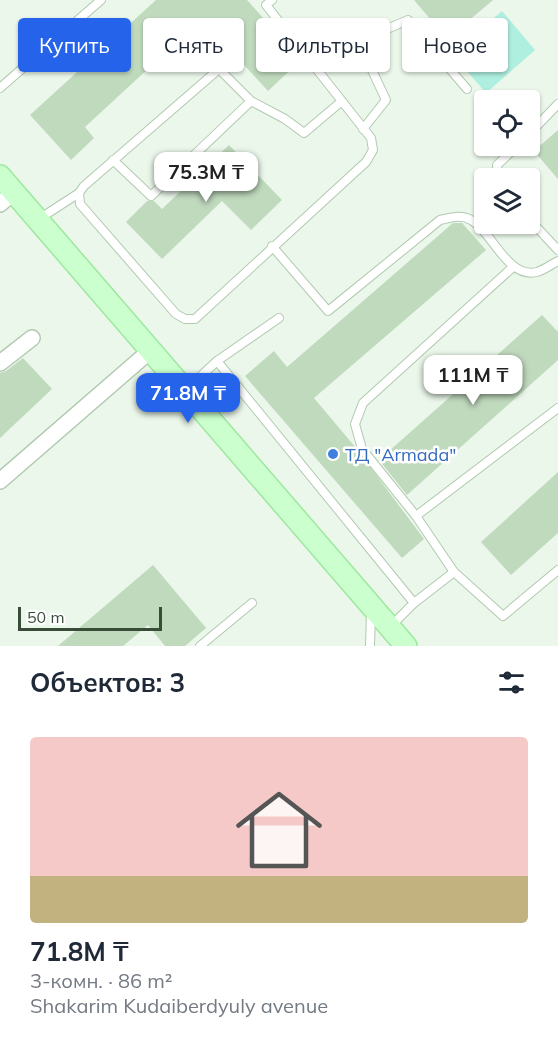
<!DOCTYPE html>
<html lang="ru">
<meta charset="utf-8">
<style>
body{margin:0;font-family:Mulish,sans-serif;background:#f6f6f7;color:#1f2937;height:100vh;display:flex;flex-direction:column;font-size:22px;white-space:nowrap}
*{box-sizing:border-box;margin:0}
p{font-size:20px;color:#747a83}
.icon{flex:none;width:33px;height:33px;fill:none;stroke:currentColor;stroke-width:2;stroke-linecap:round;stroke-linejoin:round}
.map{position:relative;height:646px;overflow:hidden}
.sheet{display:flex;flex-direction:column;background:#fff;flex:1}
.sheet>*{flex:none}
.hud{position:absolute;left:18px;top:18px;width:522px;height:54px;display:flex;gap:12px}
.controls{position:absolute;left:474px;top:90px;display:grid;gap:12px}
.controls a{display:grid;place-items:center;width:66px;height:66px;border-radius:6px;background:#fff;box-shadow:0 2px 4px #0004;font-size:30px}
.scale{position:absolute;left:18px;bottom:15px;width:144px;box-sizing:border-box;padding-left:6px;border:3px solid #394c37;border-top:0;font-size:16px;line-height:21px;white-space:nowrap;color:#394c37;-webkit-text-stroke:4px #fff;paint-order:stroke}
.price{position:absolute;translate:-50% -51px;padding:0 14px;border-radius:12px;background:#fff;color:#222;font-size:20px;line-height:39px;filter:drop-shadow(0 2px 3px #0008)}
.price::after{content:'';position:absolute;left:50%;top:36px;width:18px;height:14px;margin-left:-9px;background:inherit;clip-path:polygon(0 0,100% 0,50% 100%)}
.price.current{background:#2563eb;color:#fff}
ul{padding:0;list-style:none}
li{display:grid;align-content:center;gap:12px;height:318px;padding:0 30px}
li+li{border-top:2px solid #e0e1e3}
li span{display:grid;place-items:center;height:186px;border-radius:6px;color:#555}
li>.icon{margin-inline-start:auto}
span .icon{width:108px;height:108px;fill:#fffc;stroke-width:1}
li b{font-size:26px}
h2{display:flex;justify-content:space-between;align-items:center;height:72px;padding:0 30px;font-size:26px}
.chip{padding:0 21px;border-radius:6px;background:#fff;box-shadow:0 2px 4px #0004;font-size:21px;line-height:54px}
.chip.current{background:#2563eb;color:#fff}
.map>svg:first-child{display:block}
.green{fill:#afefdf}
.building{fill:#c0dabe}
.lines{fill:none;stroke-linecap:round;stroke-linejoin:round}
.lane-casing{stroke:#b2c9b1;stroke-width:10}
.street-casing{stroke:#b2c9b1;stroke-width:18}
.secondary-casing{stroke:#9de89f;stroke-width:24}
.lane{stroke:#fff;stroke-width:8}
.street{stroke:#fff;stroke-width:15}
.secondary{stroke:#cbffce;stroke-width:21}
.shop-dot{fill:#3f7fe0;stroke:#fff;stroke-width:2}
.labels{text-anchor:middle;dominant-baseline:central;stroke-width:5;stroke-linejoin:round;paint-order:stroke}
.shop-label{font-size:18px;fill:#366cbe;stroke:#fff;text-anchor:start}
</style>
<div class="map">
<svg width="558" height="646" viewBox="0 0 558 646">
<rect width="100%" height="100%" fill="#eaf7ea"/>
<path class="green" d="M502 11 535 50 486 93 452 54Z"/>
<g class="building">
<path d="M156 0H247L301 60 268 91 202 19 85 127 94 138 71 160 30 115Z"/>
<path d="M414 0H493L447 39Z"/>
<path d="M558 130V179L534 151Z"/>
<path d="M229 145 282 200 251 230 222 201 162 259 126 222 147 201H154L162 209Z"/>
<path d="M453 223H462L486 250 314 398 356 448 424 539 402 558 245 376 274 351 287 367Z"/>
<path d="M542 315 558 332V360L407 495 379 460Z"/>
<path d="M23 358 52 389 0 438V373L6 371Z"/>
<path d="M558 472V533L511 575 481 542Z"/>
<path d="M153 565 206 628 185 646H165L148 625 123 646H58Z"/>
</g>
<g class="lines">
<defs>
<g id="lane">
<path d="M272 0 266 5 371 138 373 150 366 162 195 319H185L176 314 80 204 79 193 84 186 219 69 251 101 285 119 304 133 342 101"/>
<path d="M0 88 101 0"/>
<path d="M363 129 386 100 363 51 387 29 408 20 467 89"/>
<path d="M530 133 558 104"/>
<path d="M113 160 151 196 251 101"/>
<path d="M498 178 497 165 517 146"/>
<path d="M39 219 79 193"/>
<path d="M530 220 558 250"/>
<path d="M272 246 328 311 440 220C450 218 461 214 471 220 492 231 507 279 537 272 544 270 552 264 558 261"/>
<path d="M217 361 279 318"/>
<path d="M186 390 217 361 414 603"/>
<path d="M416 516 558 408"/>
<path d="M454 572 416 516 362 449 355 424 363 403 513 267"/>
<path d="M391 626 414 603 454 572 503 616 558 570"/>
<path d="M200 646 252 603"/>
<path d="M370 646 371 613"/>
</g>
<g id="street">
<path d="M0 204 14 192"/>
<path d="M0 363 32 338"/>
<path d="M0 481 151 350"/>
</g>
<path id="secondary" d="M0 176 406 646"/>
</defs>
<use href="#lane" class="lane-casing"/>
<use href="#street" class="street-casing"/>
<use href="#secondary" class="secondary-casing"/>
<use href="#lane" class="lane"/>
<use href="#street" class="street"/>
<use href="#secondary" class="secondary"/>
</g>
<circle class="shop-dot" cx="333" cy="454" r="6"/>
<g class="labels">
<g class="shop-label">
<text x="345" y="454">ТД "Armada"</text>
</g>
</g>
</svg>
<div class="controls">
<a><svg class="icon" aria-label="locate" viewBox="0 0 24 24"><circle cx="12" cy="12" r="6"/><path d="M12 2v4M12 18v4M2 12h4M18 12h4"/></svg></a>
<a><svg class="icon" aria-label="layers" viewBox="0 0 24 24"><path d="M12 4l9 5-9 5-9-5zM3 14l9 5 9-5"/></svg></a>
</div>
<div class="scale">50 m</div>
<b class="price" style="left:206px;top:203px">75.3M ₸</b>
<b class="price" style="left:473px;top:406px">111M ₸</b>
<b class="price current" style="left:188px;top:424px">71.8M ₸</b>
<div class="hud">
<a class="chip current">Купить</a>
<a class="chip">Снять</a>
<a class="chip">Фильтры</a>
<a class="chip">Новое</a>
</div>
</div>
<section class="sheet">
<h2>Объектов: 3<svg class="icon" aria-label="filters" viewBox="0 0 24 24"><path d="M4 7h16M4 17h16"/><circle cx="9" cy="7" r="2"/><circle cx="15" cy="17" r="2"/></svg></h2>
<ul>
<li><span style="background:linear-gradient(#f6c9c9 75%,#c2b280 0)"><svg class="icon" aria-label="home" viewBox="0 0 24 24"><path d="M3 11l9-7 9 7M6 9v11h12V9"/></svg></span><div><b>71.8M ₸</b><p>3-комн. · 86 m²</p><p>Shakarim Kudaiberdyuly avenue</p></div></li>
</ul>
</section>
